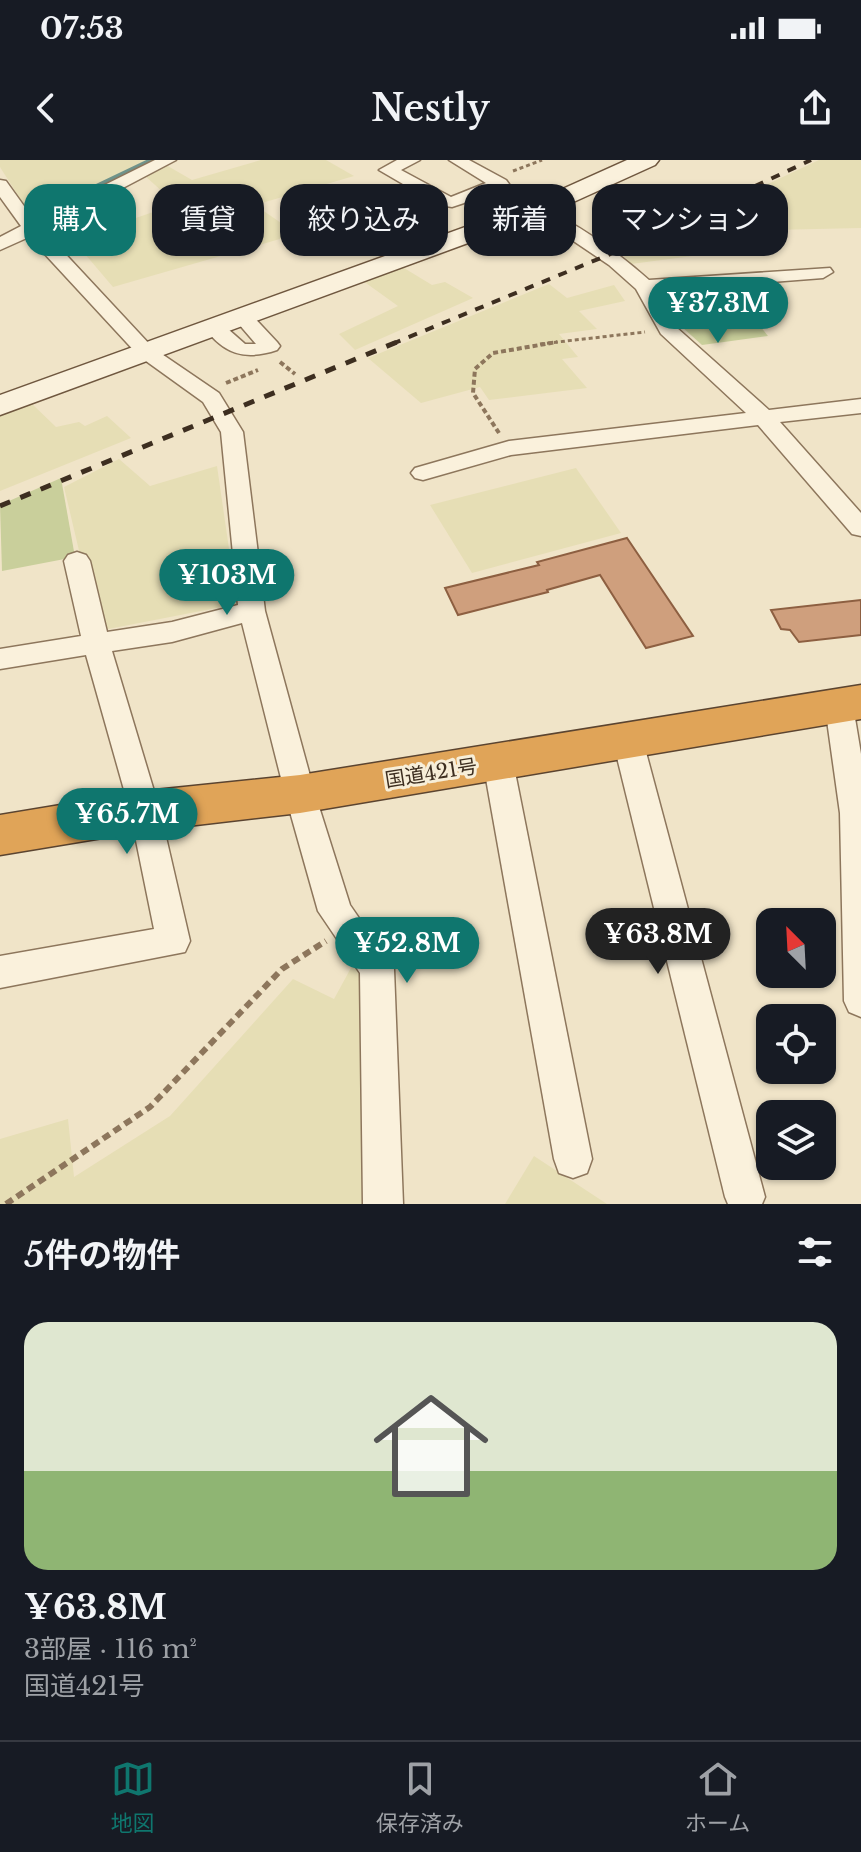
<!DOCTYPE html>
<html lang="ja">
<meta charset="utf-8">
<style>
body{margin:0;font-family:"Libre Baskerville","Noto Sans JP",serif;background:#20242c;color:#f1f3f6;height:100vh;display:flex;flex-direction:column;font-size:30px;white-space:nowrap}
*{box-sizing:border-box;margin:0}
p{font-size:26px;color:#9ea1a6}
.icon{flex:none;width:44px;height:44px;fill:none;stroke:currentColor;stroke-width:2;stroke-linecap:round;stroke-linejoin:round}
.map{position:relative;height:1044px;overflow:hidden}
.sheet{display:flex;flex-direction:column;background:#171b24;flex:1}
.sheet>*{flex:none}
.hud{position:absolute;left:24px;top:24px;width:814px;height:72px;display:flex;gap:16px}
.needle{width:52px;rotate:336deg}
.buttons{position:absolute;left:756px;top:748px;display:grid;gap:16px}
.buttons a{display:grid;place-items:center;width:80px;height:80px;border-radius:16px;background:#171b24;box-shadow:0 2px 6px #0004;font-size:40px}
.price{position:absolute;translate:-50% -68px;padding:0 18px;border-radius:28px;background:#0f766e;color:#fff;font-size:26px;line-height:52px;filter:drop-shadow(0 2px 4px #0008)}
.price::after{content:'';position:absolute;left:50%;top:48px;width:24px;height:18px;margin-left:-12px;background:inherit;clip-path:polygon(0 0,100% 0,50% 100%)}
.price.on{background:#222;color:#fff}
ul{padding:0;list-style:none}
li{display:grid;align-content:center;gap:16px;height:424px;padding:0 24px}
li span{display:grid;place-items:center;height:248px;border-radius:24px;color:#555}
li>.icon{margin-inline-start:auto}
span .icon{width:144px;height:144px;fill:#fffc;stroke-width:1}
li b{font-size:34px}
h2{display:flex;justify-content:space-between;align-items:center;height:96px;padding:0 24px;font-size:34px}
.pill{padding:0 28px;border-radius:24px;background:#171b24;box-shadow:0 2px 6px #0004;font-size:28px;line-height:72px}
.pill.on{background:#0f766e;color:#fff}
.status{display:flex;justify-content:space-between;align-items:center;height:56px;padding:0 40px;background:#171b24;direction:ltr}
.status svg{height:22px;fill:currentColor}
header{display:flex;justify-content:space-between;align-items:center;height:104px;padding:0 24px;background:#171b24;font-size:36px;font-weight:600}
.menu{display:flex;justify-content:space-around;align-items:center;height:112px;border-top:2px solid #363941;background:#171b24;font-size:22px;color:#9ea1a6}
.menu a{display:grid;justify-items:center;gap:4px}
.menu .on{color:#0f766e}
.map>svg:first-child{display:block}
.farmland{fill:#e6deb5}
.green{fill:#c9cf9b}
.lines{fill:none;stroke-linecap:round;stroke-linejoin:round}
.stream{stroke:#6f938a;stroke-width:5}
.building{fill:#cf9f7d;stroke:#8d5f41;stroke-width:2}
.street-casing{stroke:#8d765c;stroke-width:3}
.secondary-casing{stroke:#6f573f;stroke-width:3}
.highway-casing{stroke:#5b4430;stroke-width:3}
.path-far2{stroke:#8d765c;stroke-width:3;stroke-dasharray:4 3;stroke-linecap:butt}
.path-far1{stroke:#8d765c;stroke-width:4;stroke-dasharray:5 3;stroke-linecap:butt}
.path{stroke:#8d765c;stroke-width:6;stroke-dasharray:8 5;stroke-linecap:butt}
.street{fill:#faf1dc;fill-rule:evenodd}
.secondary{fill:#faf1dc;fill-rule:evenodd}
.highway{fill:#e0a458;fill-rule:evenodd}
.rail-far1{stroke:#3d2e20;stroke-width:4;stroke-dasharray:9 9;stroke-linecap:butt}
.rail{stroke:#3d2e20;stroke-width:5;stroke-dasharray:11 11;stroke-linecap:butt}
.labels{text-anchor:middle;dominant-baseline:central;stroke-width:6;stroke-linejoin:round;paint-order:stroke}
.street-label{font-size:20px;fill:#3d2e20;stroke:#f7eed8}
</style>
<div class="status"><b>07:53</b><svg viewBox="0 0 49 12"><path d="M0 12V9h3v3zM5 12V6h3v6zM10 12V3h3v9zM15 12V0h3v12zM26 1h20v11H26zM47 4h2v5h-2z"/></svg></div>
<header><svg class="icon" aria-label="back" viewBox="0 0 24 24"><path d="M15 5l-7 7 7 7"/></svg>Nestly<svg class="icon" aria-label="share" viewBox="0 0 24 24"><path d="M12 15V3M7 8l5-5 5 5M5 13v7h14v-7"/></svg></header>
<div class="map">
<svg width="861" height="1044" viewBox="0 0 861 1044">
<rect width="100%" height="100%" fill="#f0e4c8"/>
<g class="farmland">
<path d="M0 0H147L39 53H29L0 7Z"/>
<path d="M261 0H326L354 16 255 45 297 74 113 127 73 80 176 44 144 15 166 5 192 20Z"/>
<path d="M819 0H861V68L693 72 708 94 631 104 621 93Z"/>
<path d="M399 105 432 125 445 122 473 138 355 190 339 174 398 146 359 118Z"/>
<path d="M549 124 567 138 614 125 625 141 579 151 597 169 559 174 578 197 562 199 587 228 489 240 480 227 421 243 368 198Z"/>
<path d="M31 243 56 267 79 262 85 266 107 256 131 278 0 331V255Z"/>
<path d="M119 299 150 326 217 306 237 444 98 471 64 327Z"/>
<path d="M576 308 621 373 472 413 430 345Z"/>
<path d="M352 806 377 809 383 1044H0V979L68 959 74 1017 170 956 293 819 334 839Z"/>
<path d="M534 996 607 1044H505Z"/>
</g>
<g class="green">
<path d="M742 144 768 176 702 185 682 167 674 146Z"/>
<path d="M61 318 75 397 2 411 0 345Z"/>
</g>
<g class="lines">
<path class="stream" d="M39 54 152 0"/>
</g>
<g class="building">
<path d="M627 378 693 476 646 488 600 415 547 430 548 432 458 455 445 428 539 405 537 402Z"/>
<path d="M861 440V475L799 482 790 470 781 469 771 450Z"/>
</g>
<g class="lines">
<defs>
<g id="street">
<path d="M155 0H176L43 70 153 188 219 233 243 272 265 451 315 634 350 745 394 809 403 1044H363L360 813 318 751 285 634 242 463 172 482 112 491 160 651 190 781 185 792 0 828V796L154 769 130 651 86 495 0 509V489L81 476 64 401 68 395 77 392 86 395 90 401 107 472 172 462 238 445 221 272 203 242 139 196 29 77 0 90V77L21 66 0 37V20L6 21 34 60Z"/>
<path d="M397 0H420L401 10 451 37 486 23 449 0H469L506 20 509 24 501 30C556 50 605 81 649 120L830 108 833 112 823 118 656 131 676 167 769 250 861 239V253L780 262 861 353V376L852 374 758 265 511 295 423 320 415 318 411 313 415 308 509 281 746 253 661 174 636 129 609 105 532 53 485 36 452 47 439 45 379 10Z"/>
<path d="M241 149 248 151 277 182 280 186 277 190C244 201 224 194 203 166L213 160 220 162 245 184H256L231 155Z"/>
<path d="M839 535 849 538 853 546 861 594V857L849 852 844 841 840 653 825 546 829 538Z"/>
<path d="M628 570 638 573 643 581 765 1037 762 1044H728L725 1037 613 581 618 573Z"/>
<path d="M498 590 509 594 513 602 592 999 587 1013 573 1018 559 1013 554 999 483 602 487 594Z"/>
</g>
<path id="secondary" d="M627 0H659L655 5 547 54 0 255V235L529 44Z"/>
<path id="highway" d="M861 525V559L300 653 145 671 0 695V655L145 631 300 615Z"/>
</defs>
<use href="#street" class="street-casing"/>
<use href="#secondary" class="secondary-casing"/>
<use href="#highway" class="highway-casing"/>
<g class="path-far2">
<path d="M513 11 542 0"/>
<path d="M540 184 645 172"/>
</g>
<g class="path-far1">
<path d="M280 202 295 214"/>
<path d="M226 223 258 210"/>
<path d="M499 273 473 233 475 209 493 193 557 182"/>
</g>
<path class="path" d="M6 1044 150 947 282 809 326 781"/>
<use href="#street" class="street"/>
<use href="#secondary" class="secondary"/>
<use href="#highway" class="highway"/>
<path class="rail-far1" d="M392 184 608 95 811 0"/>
<path class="rail" d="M0 346 397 182"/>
</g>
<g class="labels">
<g class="street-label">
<text transform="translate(431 613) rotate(-9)">国道421号</text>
</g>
</g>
</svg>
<div class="buttons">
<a><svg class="needle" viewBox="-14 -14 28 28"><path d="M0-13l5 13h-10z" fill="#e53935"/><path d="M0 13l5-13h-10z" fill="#9ea1a6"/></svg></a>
<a><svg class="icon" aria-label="locate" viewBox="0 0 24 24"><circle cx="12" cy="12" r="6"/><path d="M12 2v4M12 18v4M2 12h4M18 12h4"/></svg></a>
<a><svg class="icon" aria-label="layers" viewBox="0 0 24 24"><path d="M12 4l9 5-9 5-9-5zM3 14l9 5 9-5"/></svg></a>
</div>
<b class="price" style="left:718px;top:185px">¥37.3M</b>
<b class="price" style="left:227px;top:457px">¥103M</b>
<b class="price" style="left:127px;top:696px">¥65.7M</b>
<b class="price on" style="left:658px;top:816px">¥63.8M</b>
<b class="price" style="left:407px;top:825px">¥52.8M</b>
<div class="hud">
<a class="pill on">購入</a>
<a class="pill">賃貸</a>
<a class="pill">絞り込み</a>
<a class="pill">新着</a>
<a class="pill">マンション</a>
</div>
</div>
<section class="sheet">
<h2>5件の物件<svg class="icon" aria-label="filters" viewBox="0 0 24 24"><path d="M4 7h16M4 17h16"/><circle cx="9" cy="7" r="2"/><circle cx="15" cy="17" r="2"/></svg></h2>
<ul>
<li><span style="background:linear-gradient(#dfe7d0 60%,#8fb573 0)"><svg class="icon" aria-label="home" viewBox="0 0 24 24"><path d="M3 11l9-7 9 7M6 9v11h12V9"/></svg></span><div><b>¥63.8M</b><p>3部屋 · 116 m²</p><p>国道421号</p></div></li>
</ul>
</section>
<nav class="menu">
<a class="on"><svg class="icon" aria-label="map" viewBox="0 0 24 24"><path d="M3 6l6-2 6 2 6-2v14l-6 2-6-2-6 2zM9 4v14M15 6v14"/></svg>地図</a>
<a><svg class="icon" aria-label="saved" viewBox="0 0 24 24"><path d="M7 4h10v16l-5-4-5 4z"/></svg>保存済み</a>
<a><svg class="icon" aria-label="home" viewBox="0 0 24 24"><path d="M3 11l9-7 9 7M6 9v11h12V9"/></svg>ホーム</a>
</nav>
